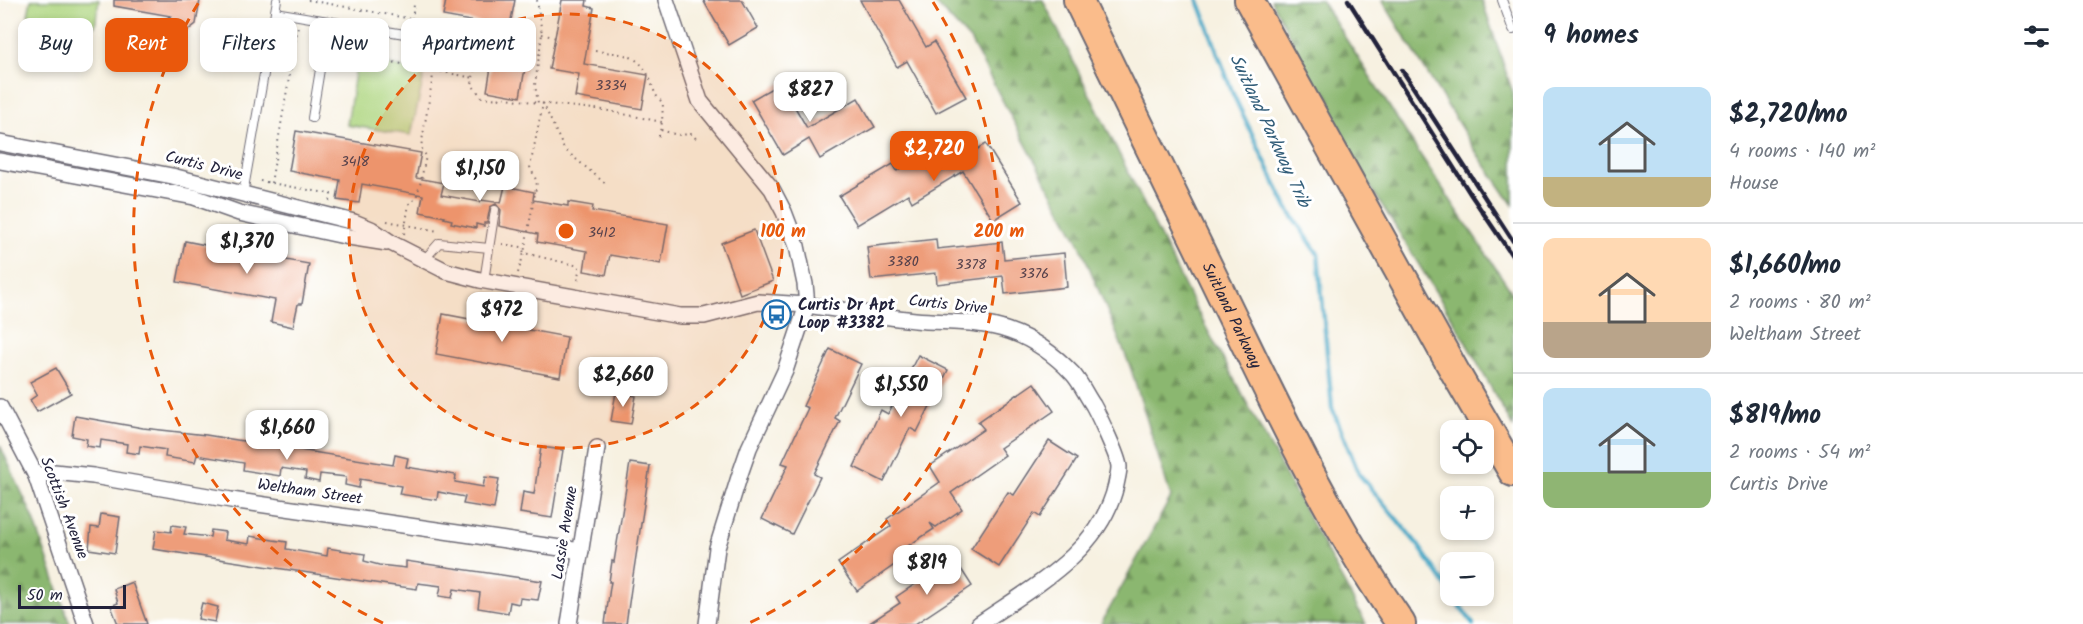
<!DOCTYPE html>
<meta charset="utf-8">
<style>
body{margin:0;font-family:Kalam,sans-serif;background:#f2f2f3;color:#1f2937;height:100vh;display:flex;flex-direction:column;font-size:22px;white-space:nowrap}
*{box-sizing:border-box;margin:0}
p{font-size:20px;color:#747a83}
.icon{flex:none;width:33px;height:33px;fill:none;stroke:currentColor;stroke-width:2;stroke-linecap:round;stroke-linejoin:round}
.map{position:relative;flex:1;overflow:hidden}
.side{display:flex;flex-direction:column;background:#fff;width:570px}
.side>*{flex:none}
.hud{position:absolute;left:18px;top:18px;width:570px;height:54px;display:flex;gap:12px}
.controls{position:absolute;left:1440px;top:420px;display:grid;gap:12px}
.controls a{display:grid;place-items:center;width:54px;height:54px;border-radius:12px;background:#fff;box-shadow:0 3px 9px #0003;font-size:30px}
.scale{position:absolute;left:18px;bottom:15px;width:108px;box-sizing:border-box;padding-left:6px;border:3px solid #22223b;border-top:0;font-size:16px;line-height:21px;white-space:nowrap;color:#22223b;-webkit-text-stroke:4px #fff;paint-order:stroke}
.price{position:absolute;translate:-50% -51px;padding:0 14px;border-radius:12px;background:#fff;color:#222;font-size:20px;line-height:39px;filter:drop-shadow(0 2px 3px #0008)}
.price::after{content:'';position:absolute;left:50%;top:36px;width:18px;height:14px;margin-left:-9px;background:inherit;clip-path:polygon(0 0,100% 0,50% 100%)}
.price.on{background:#ea580c;color:#fff}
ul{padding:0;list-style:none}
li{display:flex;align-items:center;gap:18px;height:150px;padding:0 30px}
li+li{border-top:2px solid #e0e1e3}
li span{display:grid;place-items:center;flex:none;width:168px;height:120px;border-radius:12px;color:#555}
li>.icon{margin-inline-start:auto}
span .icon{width:72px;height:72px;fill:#fffc;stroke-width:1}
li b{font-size:26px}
h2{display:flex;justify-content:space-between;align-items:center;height:72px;padding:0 30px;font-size:26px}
.chip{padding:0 21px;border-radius:12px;background:#fff;box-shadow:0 3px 9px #0003;font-size:21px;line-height:54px}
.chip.on{background:#ea580c;color:#fff}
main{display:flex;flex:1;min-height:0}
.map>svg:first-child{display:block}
.forest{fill:url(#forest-firs);stroke:#566c55;stroke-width:1.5}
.park{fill:#afd681;stroke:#687c5e;stroke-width:1.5}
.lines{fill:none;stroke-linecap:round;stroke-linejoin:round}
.stream{stroke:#47a8c6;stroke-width:4.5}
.building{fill:#ee9d7a}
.lane-casing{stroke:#6d6a75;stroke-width:10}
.street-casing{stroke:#6d6a75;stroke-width:18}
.highway-casing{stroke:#6d6a75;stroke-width:32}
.path{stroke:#6d6a75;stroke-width:2;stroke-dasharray:1.5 4.5;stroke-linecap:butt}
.lane{stroke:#fff;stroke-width:8}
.street{stroke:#fff;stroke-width:15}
.highway{stroke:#fabc8b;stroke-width:28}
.rail{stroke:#22223b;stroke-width:4.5}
.ring{fill:none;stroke:#e8590c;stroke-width:3;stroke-dasharray:10 8}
.labels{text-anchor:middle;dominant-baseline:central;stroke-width:6;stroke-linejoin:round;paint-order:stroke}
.number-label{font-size:14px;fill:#55414b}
.street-label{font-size:16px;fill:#22223b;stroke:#fff}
.poi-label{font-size:16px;font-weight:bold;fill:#22223b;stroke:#fff;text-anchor:start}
.water-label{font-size:18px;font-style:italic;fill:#335e7a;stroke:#fff}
.centre{fill:#e8590c;stroke:#fff;stroke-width:3}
.ring-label{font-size:18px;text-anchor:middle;font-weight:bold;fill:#e8590c;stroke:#fff;stroke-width:6;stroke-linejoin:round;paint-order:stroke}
</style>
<main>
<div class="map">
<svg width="1513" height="624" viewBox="0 0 1513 624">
<defs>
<pattern id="forest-firs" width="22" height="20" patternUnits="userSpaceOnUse" patternTransform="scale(1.5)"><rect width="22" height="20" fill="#8bb76f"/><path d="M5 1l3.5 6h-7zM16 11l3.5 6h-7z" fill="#71945c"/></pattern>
</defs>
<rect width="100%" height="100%" fill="#fff"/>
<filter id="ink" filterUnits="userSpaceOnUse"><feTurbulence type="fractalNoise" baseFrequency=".0167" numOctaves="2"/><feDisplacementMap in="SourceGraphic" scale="12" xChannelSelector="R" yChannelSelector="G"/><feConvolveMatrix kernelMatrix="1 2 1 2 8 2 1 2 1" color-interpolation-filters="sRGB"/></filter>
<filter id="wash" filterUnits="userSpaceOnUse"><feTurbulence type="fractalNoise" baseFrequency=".008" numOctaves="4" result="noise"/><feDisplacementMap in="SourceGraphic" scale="24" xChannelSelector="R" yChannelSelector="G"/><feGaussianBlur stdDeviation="1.35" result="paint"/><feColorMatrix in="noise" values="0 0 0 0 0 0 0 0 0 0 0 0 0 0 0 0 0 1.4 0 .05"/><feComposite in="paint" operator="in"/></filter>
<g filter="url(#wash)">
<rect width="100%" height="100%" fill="#f7f1e1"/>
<g class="forest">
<path d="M932 0H1043L1193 303 1366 624H1101L1171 497 1130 366 1080 245 970 40Z"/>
<path d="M1271 0H1321L1421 156 1513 294V427L1455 323 1349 152Z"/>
<path d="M1382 0H1482L1513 93V205L1478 155Z"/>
<path d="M0 445 33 517 70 624H0Z"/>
</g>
<g class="park">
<path d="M31 0H99L95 26 28 15Z"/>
<path d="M357 60 425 71 411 135 347 125Z"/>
</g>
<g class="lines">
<g class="stream">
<path d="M1198 0 1233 94 1287 208 1318 254 1332 408 1359 474 1418 545 1450 592"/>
<path d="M1453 596 1473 624"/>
</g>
</g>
<g id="blocks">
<g class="building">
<path d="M114 0H200L196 24 187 31 173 29 141 35 140 33 171 16 114 6Z"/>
<path d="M446 0H515L510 25 532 29 520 97 487 91 498 26 443 16Z"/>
<path d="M562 0H587L586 6 594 8 584 64 648 75 642 109 575 97 579 74 549 69Z"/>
<path d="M703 0H742L758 28 729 45Z"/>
<path d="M860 0H899L926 47 934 42 966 97 936 113 907 61 897 67Z"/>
<path d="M781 83 807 128 858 98 875 127 820 159 809 139 783 155 751 100Z"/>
<path d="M296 131 421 153 416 178 444 183 441 195 480 202 481 200 501 203 505 186 534 192 533 200 568 206V202L593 206 592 211 668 224 661 264 610 255 606 275 584 271 587 251 537 242 538 234 499 226 501 210 496 204 490 207 487 223H484V226L476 224V228L451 223 452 220 444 218 445 217 420 212 423 195 362 184 359 203 337 200 340 180 289 171Z"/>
<path d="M949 140 961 159 986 144 1022 202 993 220 963 171 912 202 908 194 857 225 839 196 893 164 897 171Z"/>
<path d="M754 230 773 281 740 294 721 243Z"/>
<path d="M240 232 261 236 258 255 309 264 302 304H298L293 327 271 322 275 300 177 282 185 241 236 251Z"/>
<path d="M936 239 937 249 1002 242 1004 259 1064 253 1067 287 1005 294 1003 276 937 284 936 273 871 280 867 247Z"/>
<path d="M499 304 522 309 518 328 567 337 560 377 436 354 443 314 496 324Z"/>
<path d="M830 349 861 364 835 418 840 421 814 474 820 477 792 534 762 519 788 465 782 463 808 408 803 406Z"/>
<path d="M918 355 948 370 917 432 910 428 884 482 854 467 881 410 888 414Z"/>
<path d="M56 368 71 393 37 412 30 400 37 395 30 382Z"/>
<path d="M1034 383 1054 411 1000 448 1005 455 951 493 962 509 936 527 930 523 934 529 908 546 913 552 857 591 838 563 891 526 887 519 940 482 930 466 984 429 978 422Z"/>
<path d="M616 392 636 396 631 424 611 421Z"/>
<path d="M75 416 143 428 206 435 393 465 395 455 408 458 406 467 456 475 455 482 483 487 485 477 499 479 494 509 463 504 465 497 438 492 437 500 399 494 401 486 385 483 360 479 359 488 345 485 346 477 320 474 319 482 305 479 306 472 281 468 280 476 243 470 244 463 197 455 195 462 165 457 166 450 140 446 139 454 126 452 127 444 101 440 100 448 86 446 87 439 72 436Z"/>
<path d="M1049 441 1077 459 1040 517 1034 513 999 567 971 549 1008 492 1014 495Z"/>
<path d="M541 447 563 450 552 518 520 513 523 492 534 494Z"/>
<path d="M630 463 650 466 632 582 626 624H605L610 587 611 582H609L612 561 614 562Z"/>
<path d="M101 514 120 517 115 553 89 549 91 527 99 528Z"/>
<path d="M172 525 186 527 184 534 210 537 211 530 225 532 224 540 249 544 250 536 273 540 287 542 286 549 327 556 328 548 365 554 364 561 379 565 406 568V561L542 581 538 600 520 598 519 604 510 602 508 613 478 608 480 593 454 589 452 598 439 596 441 586 418 583 417 589 388 585 153 549 156 530 171 532Z"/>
<path d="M954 558 972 586 915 624H868L900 603 896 597Z"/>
<path d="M132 582 147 624H118L111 606 118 603 114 589Z"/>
<path d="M202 603 218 607 215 622 198 619Z"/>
</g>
</g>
</g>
<g filter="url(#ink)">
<use href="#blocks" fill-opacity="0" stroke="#6d6a75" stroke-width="1.5"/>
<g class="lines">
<defs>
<g id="lane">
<path d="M1502 0 1513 30"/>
<path d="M275 12 469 45"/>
<path d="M312 118 328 21"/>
<path d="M243 194 277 0"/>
<path d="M424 260 439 243 489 248"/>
<path d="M484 281 495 210"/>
</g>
<g id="street">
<path d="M0 143 172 176 354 222 371 229 393 244 446 271 480 280 680 316H704L758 302 807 305 805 284 797 246 784 212 772 189 700 101 666 0"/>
<path d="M0 161 194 197 239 213 349 237 387 243"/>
<path d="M0 407 36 476 86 624"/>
<path d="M36 476 54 472 93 476 231 500 581 551"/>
<path d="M569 624 597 448"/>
<path d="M707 624 717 548 740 474 749 448 785 371 807 305C843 310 879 316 915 320 946 323 979 320 1009 331 1033 339 1056 356 1073 374 1081 383 1086 395 1093 405 1098 414 1119 458 1119 467 1119 473 1117 479 1116 485 1101 552 1031 588 979 624"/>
</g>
<g id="highway">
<path id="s1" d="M1078 0C1129 106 1181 212 1233 318 1284 423 1334 528 1401 624"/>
<path d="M1249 0 1455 372 1513 472"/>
</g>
</defs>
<use href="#lane" class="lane-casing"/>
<use href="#street" class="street-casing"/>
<use href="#highway" class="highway-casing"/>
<g class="path">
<path d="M308 0 412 19 480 29 479 41"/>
<path d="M537 0 542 34 535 85 538 103 604 110 662 122"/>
<path d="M412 19 414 5"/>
<path d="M542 34 556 38"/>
<path d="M335 51 474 78"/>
<path d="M595 51C620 54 639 52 650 79 654 90 654 95 663 103L662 122 658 140"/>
<path d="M477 52 472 85 482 97 499 99 501 97 538 103"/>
<path d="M477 55 489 57"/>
<path d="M543 103 564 149 607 185"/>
<path d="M661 130 677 135 692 134 698 141"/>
<path d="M260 181 331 194 330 201"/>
<path d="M271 183 298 26"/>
<path d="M387 221 438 231"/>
<path d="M404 234 409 204 416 198 420 185 426 156 421 147 434 70"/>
<path d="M502 244 522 247 524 253 537 182 530 167 543 103"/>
<path d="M518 273 524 253 579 266 578 282"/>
</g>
<use href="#lane" class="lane"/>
<use href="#street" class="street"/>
<use href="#highway" class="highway"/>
<g class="rail">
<path d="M1348 0 1471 195 1513 257"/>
<path d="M1402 70 1513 241"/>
</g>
</g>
</g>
<circle cx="566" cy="231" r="217" fill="#e8590c" fill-opacity=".12"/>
<g class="ring">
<circle cx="566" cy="231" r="217"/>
<path d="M383 623A433 433 0 0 1 199 2M933 2A433 433 0 0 1 749 623"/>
</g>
<defs>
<symbol id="bus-ring" viewBox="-11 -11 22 22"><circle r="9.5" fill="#fff" stroke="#1f6fb2" stroke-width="1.5"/><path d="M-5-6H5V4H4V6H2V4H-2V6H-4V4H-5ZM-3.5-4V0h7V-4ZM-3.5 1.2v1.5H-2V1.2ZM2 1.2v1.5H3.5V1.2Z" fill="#1f6fb2"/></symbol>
</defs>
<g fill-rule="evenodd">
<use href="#bus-ring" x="760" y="298" width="33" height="33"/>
</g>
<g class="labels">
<g class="number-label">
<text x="611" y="86">3334</text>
<text x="355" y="162">3418</text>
<text x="602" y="233">3412</text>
<text x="903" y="262">3380</text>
<text x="971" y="265">3378</text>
<text x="1034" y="274">3376</text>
</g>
<g class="street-label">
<text transform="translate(204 166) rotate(14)">Curtis Drive</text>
<text transform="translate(948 305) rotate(6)">Curtis Drive</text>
<text stroke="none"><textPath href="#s1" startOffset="351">Suitland Parkway</textPath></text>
<text transform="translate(310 492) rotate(8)">Weltham Street</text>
<text transform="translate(64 508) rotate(69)">Scottish Avenue</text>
<text transform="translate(565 533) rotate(-81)">Lassie Avenue</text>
</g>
<g class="poi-label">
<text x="798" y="305">Curtis Dr Apt<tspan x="798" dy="18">Loop #3382</tspan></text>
</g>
<g class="water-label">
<text transform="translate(1269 131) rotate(65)">Suitland Parkway Trib</text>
</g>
</g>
<circle cx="566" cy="231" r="9" class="centre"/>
<g class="ring-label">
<text x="783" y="237">100 m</text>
<text x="999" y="237">200 m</text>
</g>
</svg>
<div class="controls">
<a><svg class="icon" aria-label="locate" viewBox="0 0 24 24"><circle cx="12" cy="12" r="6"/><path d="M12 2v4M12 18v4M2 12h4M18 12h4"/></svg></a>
<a>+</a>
<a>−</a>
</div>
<div class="scale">50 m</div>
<b class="price" style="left:810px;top:123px">$827</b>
<b class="price on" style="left:934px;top:182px">$2,720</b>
<b class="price" style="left:480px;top:202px">$1,150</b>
<b class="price" style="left:247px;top:275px">$1,370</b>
<b class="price" style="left:502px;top:343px">$972</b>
<b class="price" style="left:623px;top:408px">$2,660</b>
<b class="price" style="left:901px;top:418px">$1,550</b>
<b class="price" style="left:287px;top:461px">$1,660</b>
<b class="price" style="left:927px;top:596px">$819</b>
<div class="hud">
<a class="chip">Buy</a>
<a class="chip on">Rent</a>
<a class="chip">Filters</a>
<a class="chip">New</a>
<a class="chip">Apartment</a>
</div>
</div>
<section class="side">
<h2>9 homes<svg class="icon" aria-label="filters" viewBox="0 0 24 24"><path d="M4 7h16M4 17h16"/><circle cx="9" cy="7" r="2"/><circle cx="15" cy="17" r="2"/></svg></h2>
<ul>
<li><span style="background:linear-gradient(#bfe0f5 75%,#c2b280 0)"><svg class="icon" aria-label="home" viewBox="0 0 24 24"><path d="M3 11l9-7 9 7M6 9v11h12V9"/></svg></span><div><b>$2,720/mo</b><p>4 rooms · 140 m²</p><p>House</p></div></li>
<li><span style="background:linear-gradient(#ffd9b3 70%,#b9a48a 0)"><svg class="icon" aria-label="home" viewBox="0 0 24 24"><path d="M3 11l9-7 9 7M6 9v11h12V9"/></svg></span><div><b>$1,660/mo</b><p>2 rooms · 80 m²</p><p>Weltham Street</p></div></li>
<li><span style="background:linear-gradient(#bfe0f5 70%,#8fb573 0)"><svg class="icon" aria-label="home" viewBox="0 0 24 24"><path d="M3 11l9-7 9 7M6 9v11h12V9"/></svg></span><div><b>$819/mo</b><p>2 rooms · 54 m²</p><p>Curtis Drive</p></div></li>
</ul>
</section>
</main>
